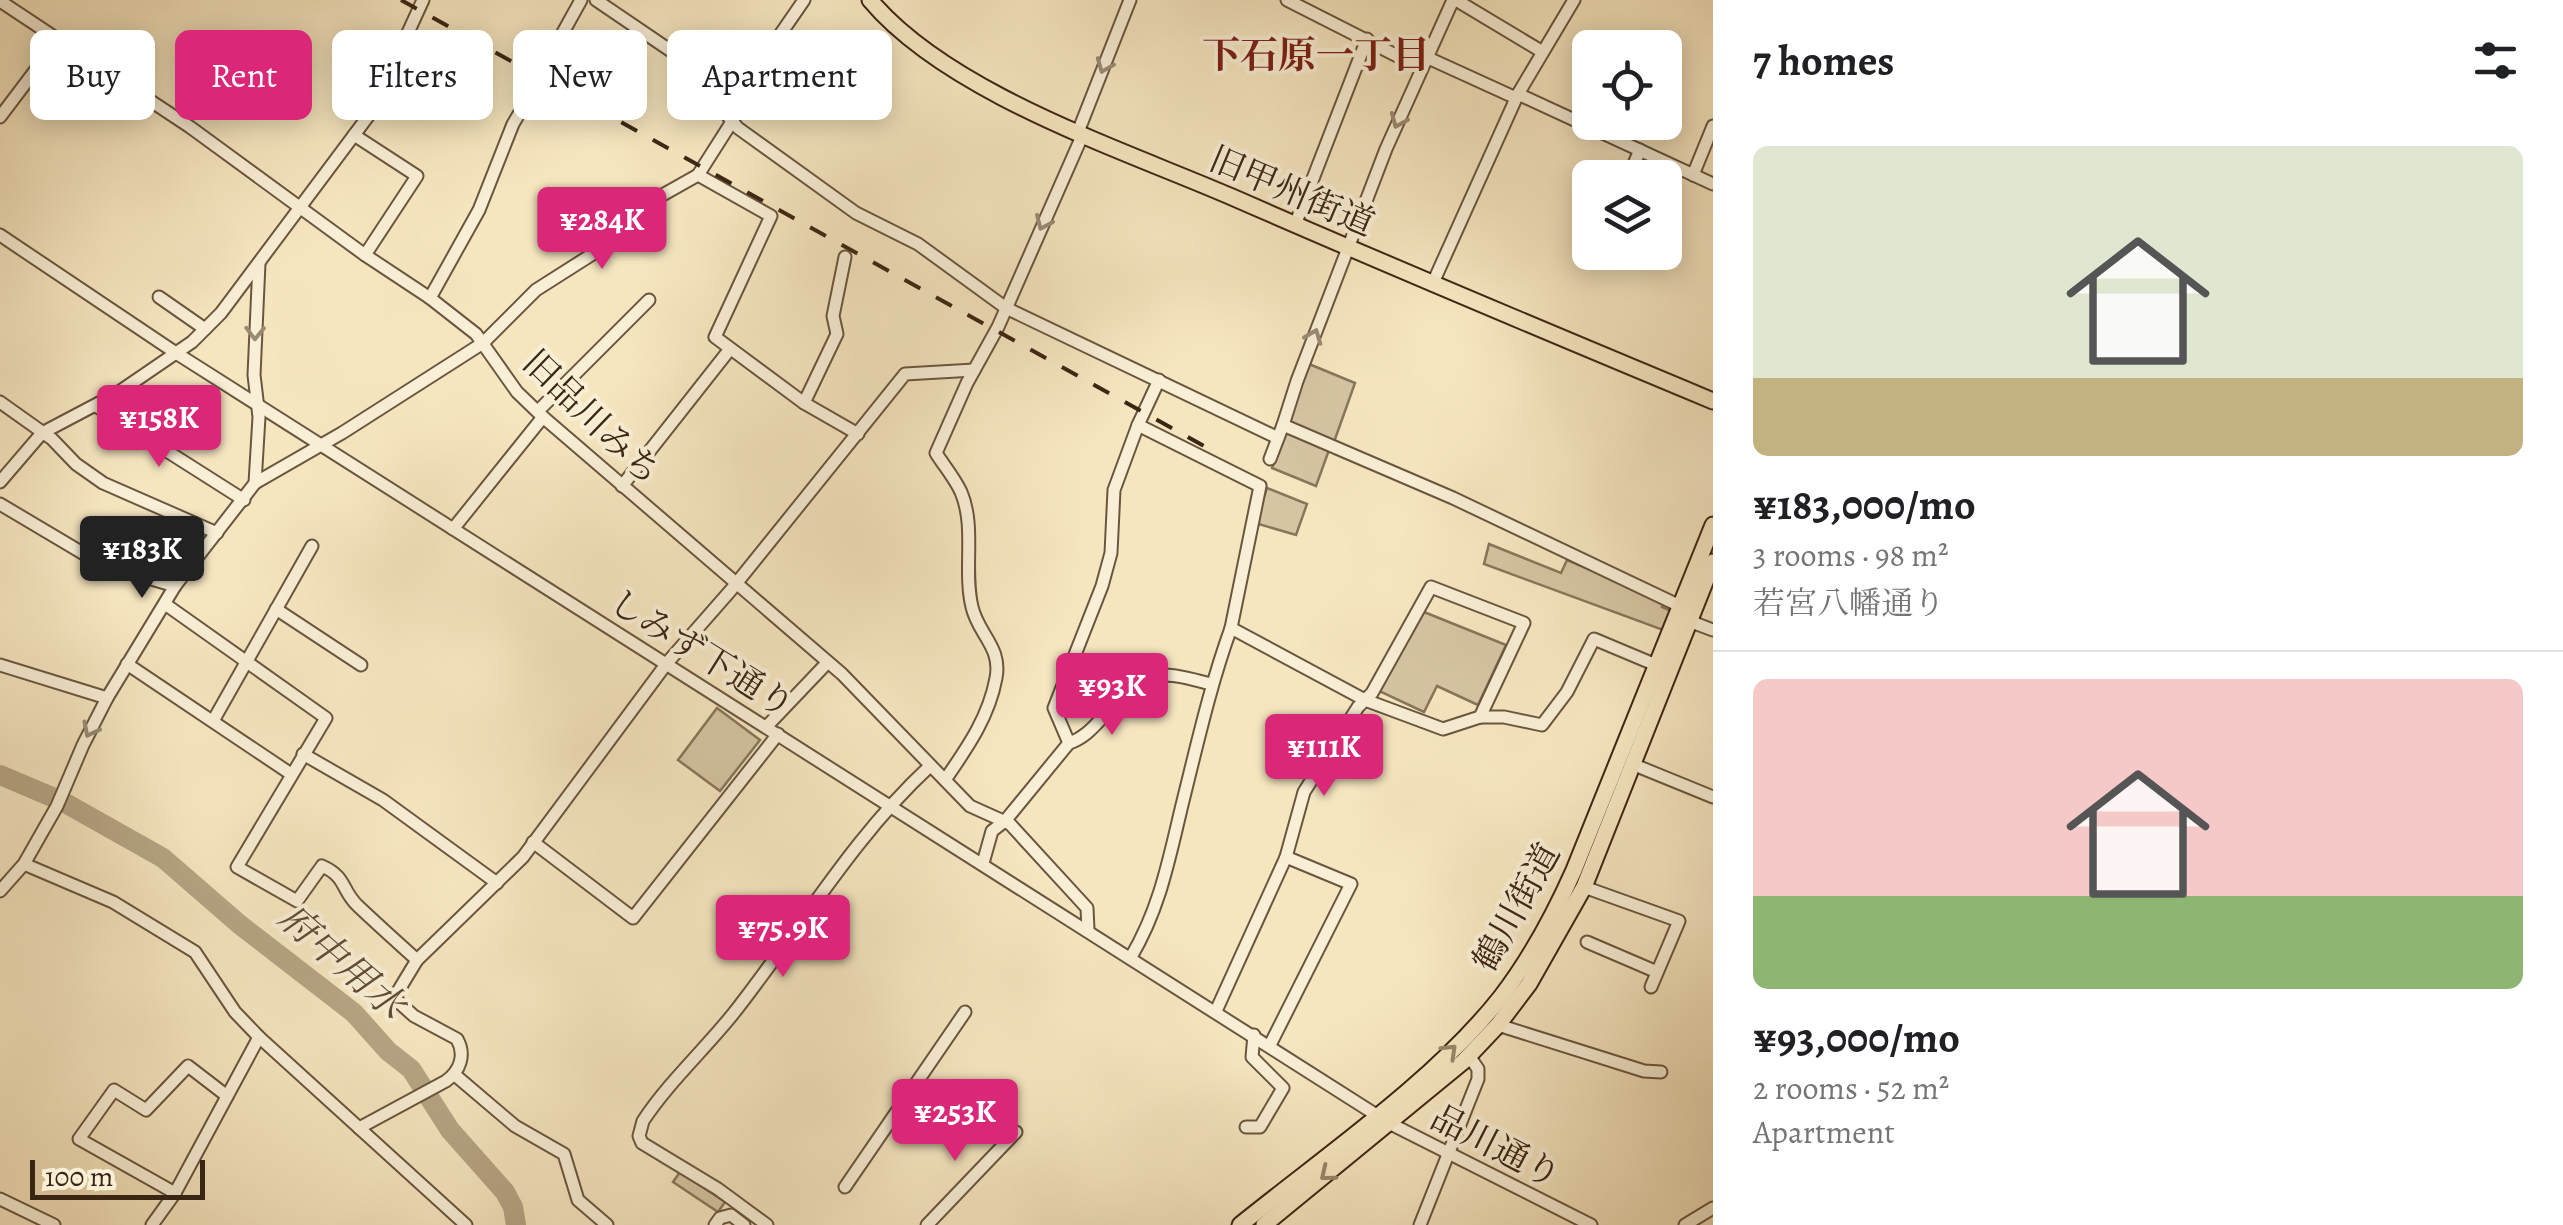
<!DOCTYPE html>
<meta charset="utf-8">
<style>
body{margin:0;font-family:Alegreya,"Noto Serif JP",serif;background:#f6f6f6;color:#202124;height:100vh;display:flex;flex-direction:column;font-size:38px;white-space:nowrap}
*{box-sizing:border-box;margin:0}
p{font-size:32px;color:#757577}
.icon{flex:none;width:55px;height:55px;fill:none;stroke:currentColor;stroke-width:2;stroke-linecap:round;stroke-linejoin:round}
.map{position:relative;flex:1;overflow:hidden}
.sheet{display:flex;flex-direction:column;background:#fff;width:850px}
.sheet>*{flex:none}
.hud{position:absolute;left:30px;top:30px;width:950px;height:90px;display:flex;gap:20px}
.fabs{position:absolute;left:1572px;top:30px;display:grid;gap:20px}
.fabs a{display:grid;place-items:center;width:110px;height:110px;border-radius:15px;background:#fff;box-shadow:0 5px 25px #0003;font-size:50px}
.scale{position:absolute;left:30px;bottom:25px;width:175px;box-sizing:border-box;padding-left:10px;border:5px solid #3b2613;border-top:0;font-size:28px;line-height:35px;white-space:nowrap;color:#3b2613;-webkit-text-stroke:8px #f9efd6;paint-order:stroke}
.price{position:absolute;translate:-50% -85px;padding:0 22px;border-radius:10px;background:#db2777;color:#fff;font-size:32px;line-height:65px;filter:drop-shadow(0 2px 5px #0008)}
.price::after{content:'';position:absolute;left:50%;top:60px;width:30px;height:22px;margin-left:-15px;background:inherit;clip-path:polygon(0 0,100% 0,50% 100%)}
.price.current{background:#222;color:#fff}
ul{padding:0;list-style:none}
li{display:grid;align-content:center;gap:20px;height:530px;padding:0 40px}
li+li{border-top:2px solid #e0e0e0}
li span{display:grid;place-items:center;height:310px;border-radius:15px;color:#555}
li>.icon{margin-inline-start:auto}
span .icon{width:180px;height:180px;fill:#fffc;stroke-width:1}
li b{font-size:42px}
h2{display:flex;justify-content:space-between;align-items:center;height:120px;padding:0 40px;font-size:42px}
.chip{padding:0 35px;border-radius:15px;background:#fff;box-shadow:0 5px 25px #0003;font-size:35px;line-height:90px}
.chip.current{background:#db2777;color:#fff}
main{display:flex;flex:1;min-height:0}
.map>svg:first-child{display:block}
.green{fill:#d6c5a3;stroke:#88765b;stroke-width:2.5}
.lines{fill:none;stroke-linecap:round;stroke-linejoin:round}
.river{stroke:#b6a585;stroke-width:20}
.minor-casing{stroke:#6a563e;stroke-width:15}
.major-casing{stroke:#3b2613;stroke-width:19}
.minor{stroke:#f9efd6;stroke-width:11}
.major{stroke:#f6e6c0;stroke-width:15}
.rail{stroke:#3b2613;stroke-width:4;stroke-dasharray:18 18;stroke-linecap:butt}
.oneway{stroke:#9a8a74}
.oneway2{stroke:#98866a}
.labels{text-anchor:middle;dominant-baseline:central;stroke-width:8;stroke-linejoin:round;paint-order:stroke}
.street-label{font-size:35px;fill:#3b2613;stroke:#f9efd6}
.neighbourhood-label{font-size:38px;font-weight:bold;fill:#7a1f14;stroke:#f9efd6}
.water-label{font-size:38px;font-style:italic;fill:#604c35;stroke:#f9efd6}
</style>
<main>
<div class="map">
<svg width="1713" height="1225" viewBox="0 0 1713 1225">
<rect width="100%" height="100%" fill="#f6e6c0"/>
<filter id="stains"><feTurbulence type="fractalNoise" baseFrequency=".002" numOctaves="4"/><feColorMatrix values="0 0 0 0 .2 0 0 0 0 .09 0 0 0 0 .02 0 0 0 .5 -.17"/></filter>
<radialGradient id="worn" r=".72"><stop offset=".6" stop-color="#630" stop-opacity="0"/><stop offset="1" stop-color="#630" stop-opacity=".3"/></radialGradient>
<g class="green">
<path d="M1309 364 1355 383 1334 442 1287 423Z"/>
<path d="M1286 432 1329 450 1316 486 1272 468Z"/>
<path d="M1267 488 1307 504 1296 535 1255 523Z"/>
<path d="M1489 544 1561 573 1567 560 1665 601 1662 607 1671 611 1663 630 1484 564Z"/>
<path d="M1424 612 1506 645 1478 705 1437 686 1424 712 1379 691Z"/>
<path d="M717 708 760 740 720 791 678 760Z"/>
<path d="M680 1172 725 1202 718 1212 673 1182Z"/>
</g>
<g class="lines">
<g class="river">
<path d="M0 775 52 797"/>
<path d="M67 804 163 858 239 924 354 1013 388 1051 411 1069 450 1130 505 1192 513 1207 516 1225"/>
</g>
<defs>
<g id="minor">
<path d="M596 0 674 53 738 128 856 213 918 244 1006 308 1278 438"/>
<path d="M1287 0 1421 68"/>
<path d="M1456 0 1541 51"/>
<path d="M0 1 190 127 365 255 430 298 476 334 517 392 543 417 842 674 970 806 1010 824 1087 908 1088 930"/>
<path d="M1426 57 1516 98"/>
<path d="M545 65 581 0"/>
<path d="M1518 94 1713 184"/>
<path d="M0 117 59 39"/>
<path d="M1078 132 1130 0"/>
<path d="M354 135 417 176 365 255"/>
<path d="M698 175 771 216 715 337 804 403 858 434"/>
<path d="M1693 175 1713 126"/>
<path d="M1628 178 1640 150"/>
<path d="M1295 225 1367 39"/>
<path d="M0 235 176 353 1389 1123 1591 1225"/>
<path d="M1432 285 1518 94 1574 0"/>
<path d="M159 297 205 329"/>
<path d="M430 298 479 210 513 124 537 84"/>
<path d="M1159 380 1138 425 1114 490 1111 553 1102 586 1054 708 1069 743C1082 739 1091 730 1101 719 1145 671 1148 667 1211 684"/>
<path d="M0 402 52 439 76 464 103 483 217 533"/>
<path d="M804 403 837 334 833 316 845 257"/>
<path d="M96 406 244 500"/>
<path d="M538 411 649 300"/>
<path d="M1138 425 1260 486 1231 628"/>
<path d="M1283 425 1297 381 1386 149 1453 0"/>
<path d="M1270 459 1283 425 1453 498 1680 606"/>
<path d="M0 482 42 433 116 394 192 342 221 313 372 111 423 0"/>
<path d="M255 483 342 433 483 343 536 290 591 255 659 197 698 175 733 120 762 61 804 0"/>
<path d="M622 486 730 349"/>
<path d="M0 504 101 564 175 586"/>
<path d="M453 529 543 417"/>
<path d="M165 604 326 718 237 867 297 901 322 866C347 877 341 890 358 906 377 924 397 942 417 960"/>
<path d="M276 609 361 665"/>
<path d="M1689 621 1713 630"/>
<path d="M127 664 291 774"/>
<path d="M0 665 107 698"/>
<path d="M1480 717H1504L1542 725 1567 692 1594 639 1656 665"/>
<path d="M213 721 312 546"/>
<path d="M767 726 827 663"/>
<path d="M303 754 383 800 497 883"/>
<path d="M1632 764 1713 797"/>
<path d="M945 780C967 748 989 717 996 678 1002 647 978 634 972 607 963 570 976 527 961 492 954 477 944 466 936 453L967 383 998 327 1083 134"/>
<path d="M533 842 633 918 778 734"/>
<path d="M983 863 992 831 1005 821 1069 743"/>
<path d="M24 864 113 902 195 952 235 1012 259 1037 466 1225"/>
<path d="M1584 887 1679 921 1651 987"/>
<path d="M0 891 24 864 57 806 83 745 107 698 175 586 255 483 259 417 254 375 259 263"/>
<path d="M1587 942 1657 972"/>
<path d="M1131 957C1160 908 1169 859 1182 805 1197 745 1210 686 1231 628L1365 700 1443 729 1480 717 1524 623 1431 587 1372 693 1358 707 1304 792 1286 857 1216 1011"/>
<path d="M1498 1025 1644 1071 1661 1072"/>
<path d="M1270 1045 1351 884 1286 857"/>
<path d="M455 1075 515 1126 564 1154 578 1200 607 1225"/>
<path d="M1246 1127H1260L1283 1088 1252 1057 1254 1035"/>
<path d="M359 1128 446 1081C460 1071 466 1055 457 1039L414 1016 394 998 417 960 523 857 667 663 731 590 905 374 974 370"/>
<path d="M845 1187 965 1012"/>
<path d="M175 1193 79 1139 114 1090 146 1110 188 1066 227 1096"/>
<path d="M0 1199 54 1225"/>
<path d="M152 1225 175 1193 259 1037"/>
<path d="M715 1225 720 1218 731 1215 744 1225"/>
<path d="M767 1225 718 1189 642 1143 639 1136 643 1121C668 1083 704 1050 733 1014 798 932 852 838 930 766"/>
<path d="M927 1225 1016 1132"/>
<path d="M1420 1225 1478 1079V1069L1469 1056"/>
<path d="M1685 1225 1713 1208"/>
</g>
<g id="major">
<path d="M870 0C948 93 1121 149 1232 197 1392 267 1552 334 1713 401"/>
<path d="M1240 1225C1324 1157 1435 1081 1501 997 1531 958 1554 915 1574 870L1713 525"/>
<path d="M1264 1225 1464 1061 1498 1025 1529 984 1584 887 1713 562"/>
</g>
</defs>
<use href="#minor" class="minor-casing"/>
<use href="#major" class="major-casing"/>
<use href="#minor" class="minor"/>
<use href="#major" class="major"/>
<path class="rail" d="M401 0 1204 446"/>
</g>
<defs><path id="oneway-chevron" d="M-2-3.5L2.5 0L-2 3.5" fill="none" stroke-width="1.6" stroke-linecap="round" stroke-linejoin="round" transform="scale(2.5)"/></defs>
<g class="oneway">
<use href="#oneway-chevron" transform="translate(1104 66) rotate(112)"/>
<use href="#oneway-chevron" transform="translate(1398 121) rotate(113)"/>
<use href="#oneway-chevron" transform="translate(1043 223) rotate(114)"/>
<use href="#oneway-chevron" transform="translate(255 333) rotate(91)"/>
<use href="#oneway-chevron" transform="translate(1314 336) rotate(-69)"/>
<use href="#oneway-chevron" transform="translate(90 730) rotate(117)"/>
</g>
<g class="oneway2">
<use href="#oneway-chevron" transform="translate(1450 1051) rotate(-44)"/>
<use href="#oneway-chevron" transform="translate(1327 1174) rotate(141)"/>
</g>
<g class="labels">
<g class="street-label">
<text transform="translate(1292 191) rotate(23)">旧甲州街道</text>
<text transform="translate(592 417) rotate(44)">旧品川みち</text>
<text transform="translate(702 653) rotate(32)">しみず下通り</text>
<text transform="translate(1516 907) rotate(-61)">鶴川街道</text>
<text transform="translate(1496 1146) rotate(27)">品川通り</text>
</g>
<g class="neighbourhood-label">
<text x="1316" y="55">下石原一丁目</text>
</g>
<g class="water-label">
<text transform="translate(342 961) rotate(41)">府中用水</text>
</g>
</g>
<rect width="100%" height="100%" filter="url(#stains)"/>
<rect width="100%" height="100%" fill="url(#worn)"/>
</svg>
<div class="fabs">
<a><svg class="icon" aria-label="locate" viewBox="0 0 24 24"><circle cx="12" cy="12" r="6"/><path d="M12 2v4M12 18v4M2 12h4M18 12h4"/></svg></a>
<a><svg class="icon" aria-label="layers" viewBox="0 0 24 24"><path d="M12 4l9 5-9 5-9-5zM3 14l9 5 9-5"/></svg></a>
</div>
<div class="scale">100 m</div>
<b class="price" style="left:602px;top:272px">¥284K</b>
<b class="price" style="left:159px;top:470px">¥158K</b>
<b class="price current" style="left:142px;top:601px">¥183K</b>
<b class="price" style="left:1112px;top:738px">¥93K</b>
<b class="price" style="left:1324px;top:799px">¥111K</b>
<b class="price" style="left:783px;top:980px">¥75.9K</b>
<b class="price" style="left:955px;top:1164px">¥253K</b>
<div class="hud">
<a class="chip">Buy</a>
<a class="chip current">Rent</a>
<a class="chip">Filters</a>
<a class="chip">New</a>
<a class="chip">Apartment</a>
</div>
</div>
<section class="sheet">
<h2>7 homes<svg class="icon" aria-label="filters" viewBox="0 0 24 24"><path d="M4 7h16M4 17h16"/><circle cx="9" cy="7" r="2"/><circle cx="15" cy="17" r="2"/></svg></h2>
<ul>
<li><span style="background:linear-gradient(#dfe7d0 75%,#c2b280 0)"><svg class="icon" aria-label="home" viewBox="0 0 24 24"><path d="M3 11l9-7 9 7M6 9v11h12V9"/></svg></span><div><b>¥183,000/mo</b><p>3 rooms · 98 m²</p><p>若宮八幡通り</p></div></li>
<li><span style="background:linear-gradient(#f6c9c9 70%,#8fb573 0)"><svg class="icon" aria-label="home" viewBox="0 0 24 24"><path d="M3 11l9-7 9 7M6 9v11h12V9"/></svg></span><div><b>¥93,000/mo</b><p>2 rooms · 52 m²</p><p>Apartment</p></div></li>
</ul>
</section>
</main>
